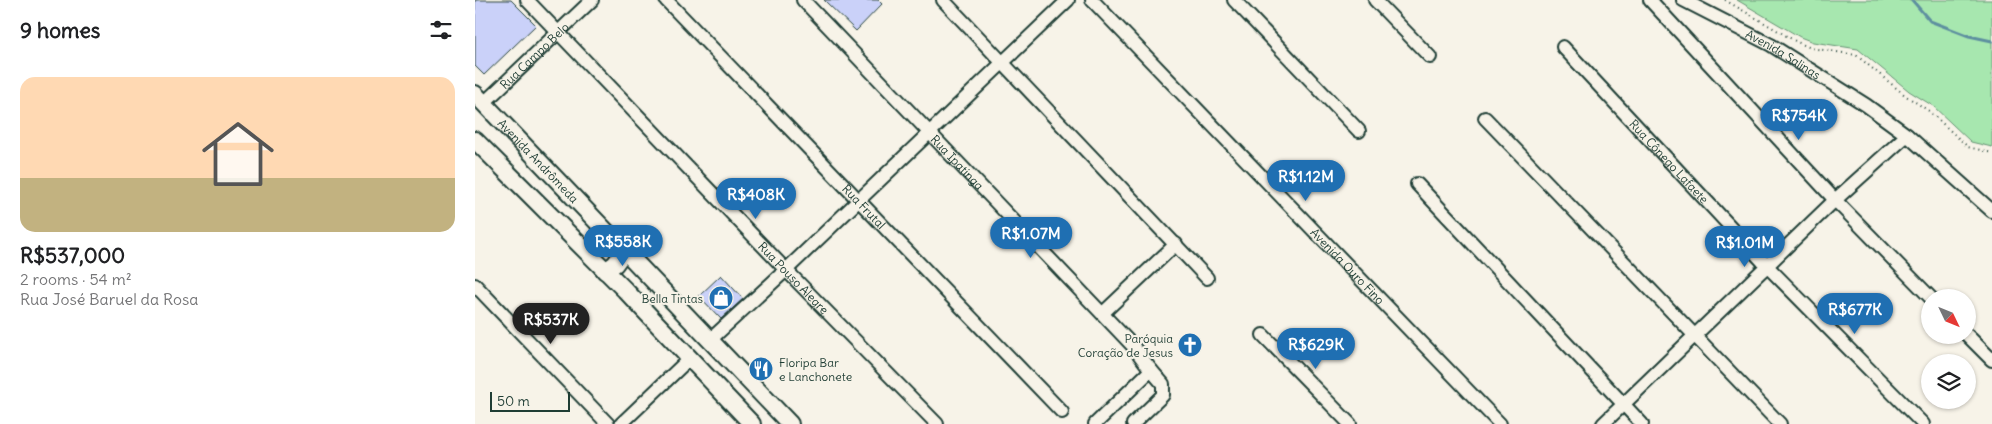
<!DOCTYPE html>
<meta charset="utf-8">
<style>
body{margin:0;font-family:Delius,sans-serif;background:#f2f2f2;color:#202124;height:100vh;display:flex;flex-direction:column;font-size:19px;white-space:nowrap}
*{box-sizing:border-box;margin:0}
p{font-size:16px;color:#757577}
.icon{flex:none;width:28px;height:28px;fill:none;stroke:currentColor;stroke-width:2;stroke-linecap:round;stroke-linejoin:round}
.map{position:relative;flex:1;overflow:hidden}
.details{display:flex;flex-direction:column;background:#fff;width:475px}
.details>*{flex:none}
.needle{width:32px;rotate:133deg}
.fabs{position:absolute;left:1446px;top:289px;display:grid;gap:10px}
.fabs a{display:grid;place-items:center;width:55px;height:55px;border-radius:50%;background:#fff;box-shadow:0 1px 4px #0004;font-size:25px}
.scale{position:absolute;left:15px;bottom:12px;width:80px;box-sizing:border-box;padding-left:5px;border:2px solid #1f3d34;border-top:0;font-size:14px;line-height:18px;white-space:nowrap;color:#1f3d34;-webkit-text-stroke:4px #f7f3e8;paint-order:stroke}
.price{position:absolute;translate:-50% -42px;padding:0 11px;border-radius:18px;background:#1f6fb2;color:#fff;font-size:16px;line-height:32px;filter:drop-shadow(0 1px 2px #0008)}
.price::after{content:'';position:absolute;left:50%;top:30px;width:15px;height:11px;margin-left:-8px;background:inherit;clip-path:polygon(0 0,100% 0,50% 100%)}
.price.on{background:#222;color:#fff}
ul{padding:0;list-style:none}
li{display:grid;align-content:center;gap:10px;height:265px;padding:0 20px}
li+li{border-top:1px solid #e0e0e0}
li span{display:grid;place-items:center;height:155px;border-radius:15px;color:#555}
li>.icon{margin-inline-start:auto}
span .icon{width:90px;height:90px;fill:#fffc;stroke-width:1}
li b{font-size:21px}
h2{display:flex;justify-content:space-between;align-items:center;height:60px;padding:0 20px;font-size:21px}
main{display:flex;flex:1;min-height:0}
.map>svg:first-child{display:block}
.green{fill:#a7e7af;stroke:#639272}
.lines{fill:none;stroke-linecap:round;stroke-linejoin:round}
.stream{stroke:#5d8f9f;stroke-width:3}
.building{fill:#cad1f9;stroke:#1f3d34}
.minor-casing{stroke:#1f3d34;stroke-width:16}
.major-casing{stroke:#1f3d34;stroke-width:20}
.path{stroke:#1f3d34;stroke-width:2;stroke-dasharray:1 4;stroke-linecap:butt}
.minor{stroke:#f7f3e8;stroke-width:12}
.major{stroke:#f7f3e8;stroke-width:16}
.labels{text-anchor:middle;dominant-baseline:central;stroke-width:4;stroke-linejoin:round;paint-order:stroke}
.street-label{font-size:12px;fill:#1f3d34;stroke:#f7f3e8}
.poi-label{font-size:12px;fill:#1f3d34;stroke:#f7f3e8;text-anchor:end}
</style>
<main>
<section class="details">
<h2>9 homes<svg class="icon" aria-label="filters" viewBox="0 0 24 24"><path d="M4 7h16M4 17h16"/><circle cx="9" cy="7" r="2"/><circle cx="15" cy="17" r="2"/></svg></h2>
<ul>
<li><span style="background:linear-gradient(#ffd9b3 65%,#c2b280 0)"><svg class="icon" aria-label="home" viewBox="0 0 24 24"><path d="M3 11l9-7 9 7M6 9v11h12V9"/></svg></span><div><b>R$537,000</b><p>2 rooms · 54 m²</p><p>Rua José Baruel da Rosa</p></div></li>
</ul>
</section>
<div class="map">
<svg width="1517" height="424" viewBox="0 0 1517 424">
<rect width="100%" height="100%" fill="#f7f3e8"/>
<filter id="ink" filterUnits="userSpaceOnUse"><feTurbulence type="fractalNoise" baseFrequency=".02" numOctaves="2"/><feDisplacementMap in="SourceGraphic" scale="10" xChannelSelector="R" yChannelSelector="G"/><feConvolveMatrix kernelMatrix="1 2 1 2 8 2 1 2 1" color-interpolation-filters="sRGB"/></filter>
<g filter="url(#ink)">
<path class="green" d="M1262 0H1517V147L1496 142 1458 106 1434 91 1383 49 1338 42 1325 37Z"/>
<g class="lines">
<path class="stream" d="M1437 0 1455 21 1494 36 1517 41"/>
</g>
<g class="building">
<path d="M0 0H36L61 25 9 75 0 66Z"/>
<path d="M349 0H403L407 4 381 31Z"/>
<path d="M246 275 268 299 246 319 224 296Z"/>
</g>
<g class="lines">
<defs>
<g id="minor">
<path id="s1" d="M52 0 311 270 462 424"/>
<path id="s2" d="M191 0 587 412"/>
<path id="s3" d="M328 0 657 345 676 370"/>
<path d="M468 0 732 278"/>
<path id="s4" d="M617 0 1025 424"/>
<path d="M759 0 884 131"/>
<path d="M900 0 955 57"/>
<path d="M1175 0 1360 200 1456 298"/>
<path id="s5" d="M1208 0 1296 45 1391 105 1432 135 1517 211"/>
<path id="s6" d="M1088 47 1292 266 1448 424"/>
<path id="s7" d="M9 103 117 0"/>
<path d="M1010 118 1305 424"/>
<path d="M942 184 1167 424"/>
<path d="M0 285 133 424"/>
<path d="M628 313 701 244"/>
<path d="M788 335 875 424"/>
<path d="M1492 335 1517 360"/>
<path d="M235 340 311 270 593 0"/>
<path d="M146 424 215 358"/>
<path d="M620 424 676 370 688 384V395L658 424"/>
<path d="M1128 424 1360 200 1432 135"/>
</g>
<g id="major">
<path id="s8" d="M0 94 315 424"/>
<path d="M0 140 150 290 277 424"/>
<path d="M130 271 140 264 150 250"/>
</g>
</defs>
<use href="#minor" class="minor-casing"/>
<use href="#major" class="major-casing"/>
<path class="path" d="M1250 0 1322 42 1336 48 1381 55 1431 96 1454 111 1493 147 1517 153"/>
<use href="#minor" class="minor"/>
<use href="#major" class="major"/>
</g>
</g>
<defs>
<symbol id="shop-disc" viewBox="-11 -11 22 22"><circle r="9.5" fill="#1f6fb2" stroke="#f7f3e8"/><path d="M-5-2.5h2.3a2.7 3.5 0 0 1 5.4 0H5L5.5 6h-11ZM-1.5-2.5h3a1.5 2.3 0 0 0-3 0Z" fill="#fff"/></symbol>
<symbol id="church-disc" viewBox="-11 -11 22 22"><circle r="9.5" fill="#1f6fb2" stroke="#f7f3e8"/><path d="M-1.2-6h2.4v3.5h3.3v2.4h-3.3V6h-2.4V-.1h-3.3v-2.4h3.3Z" fill="#fff"/></symbol>
<symbol id="restaurant-disc" viewBox="-11 -11 22 22"><circle r="9.5" fill="#1f6fb2" stroke="#f7f3e8"/><path d="M-5-6h1v4h1v-4h1v4h1v-4h1v5L-1.5 .5V6h-2V.5L-5-1ZM5-6V6H3V1.5H1.5Q1.5-4 5-6Z" fill="#fff"/></symbol>
</defs>
<g fill-rule="evenodd">
<use href="#shop-disc" x="232" y="284" width="28" height="28"/>
<use href="#church-disc" x="701" y="331" width="28" height="28"/>
<use href="#restaurant-disc" x="272" y="355" width="28" height="28"/>
</g>
<g class="labels">
<g class="street-label">
<text stroke="none"><textPath href="#s5" startOffset="114">Avenida Salinas</textPath></text>
<text stroke="none"><textPath href="#s7" startOffset="69">Rua Campo Belo</textPath></text>
<text stroke="none"><textPath href="#s8" startOffset="92">Avenida Andrômeda</textPath></text>
<text stroke="none"><textPath href="#s6" startOffset="156">Rua Cônego Lafaete</textPath></text>
<text stroke="none"><textPath href="#s3" startOffset="224">Rua Ipatinga</textPath></text>
<text stroke="none"><textPath href="#s2" startOffset="286">Rua Frutal</textPath></text>
<text stroke="none"><textPath href="#s4" startOffset="369">Avenida Ouro Fino</textPath></text>
<text stroke="none"><textPath href="#s1" startOffset="385">Rua Pouso Alegre</textPath></text>
</g>
<g class="poi-label">
<text x="228" y="298">Bella Tintas</text>
<text x="698" y="338">Paróquia<tspan x="698" dy="14">Coração de Jesus</tspan></text>
<text x="304" y="362" text-anchor="start">Floripa Bar<tspan x="304" dy="14">e Lanchonete</tspan></text>
</g>
</g>
</svg>
<div class="fabs">
<a><svg class="needle" viewBox="-14 -14 28 28"><path d="M0-13l5 13h-10z" fill="#e53935"/><path d="M0 13l5-13h-10z" fill="#757577"/></svg></a>
<a><svg class="icon" aria-label="layers" viewBox="0 0 24 24"><path d="M12 4l9 5-9 5-9-5zM3 14l9 5 9-5"/></svg></a>
</div>
<div class="scale">50 m</div>
<b class="price" style="left:1324px;top:141px">R$754K</b>
<b class="price" style="left:831px;top:202px">R$1.12M</b>
<b class="price" style="left:281px;top:220px">R$408K</b>
<b class="price" style="left:556px;top:259px">R$1.07M</b>
<b class="price" style="left:148px;top:267px">R$558K</b>
<b class="price" style="left:1270px;top:268px">R$1.01M</b>
<b class="price" style="left:1380px;top:335px">R$677K</b>
<b class="price on" style="left:76px;top:345px">R$537K</b>
<b class="price" style="left:841px;top:370px">R$629K</b>
</div>
</main>
